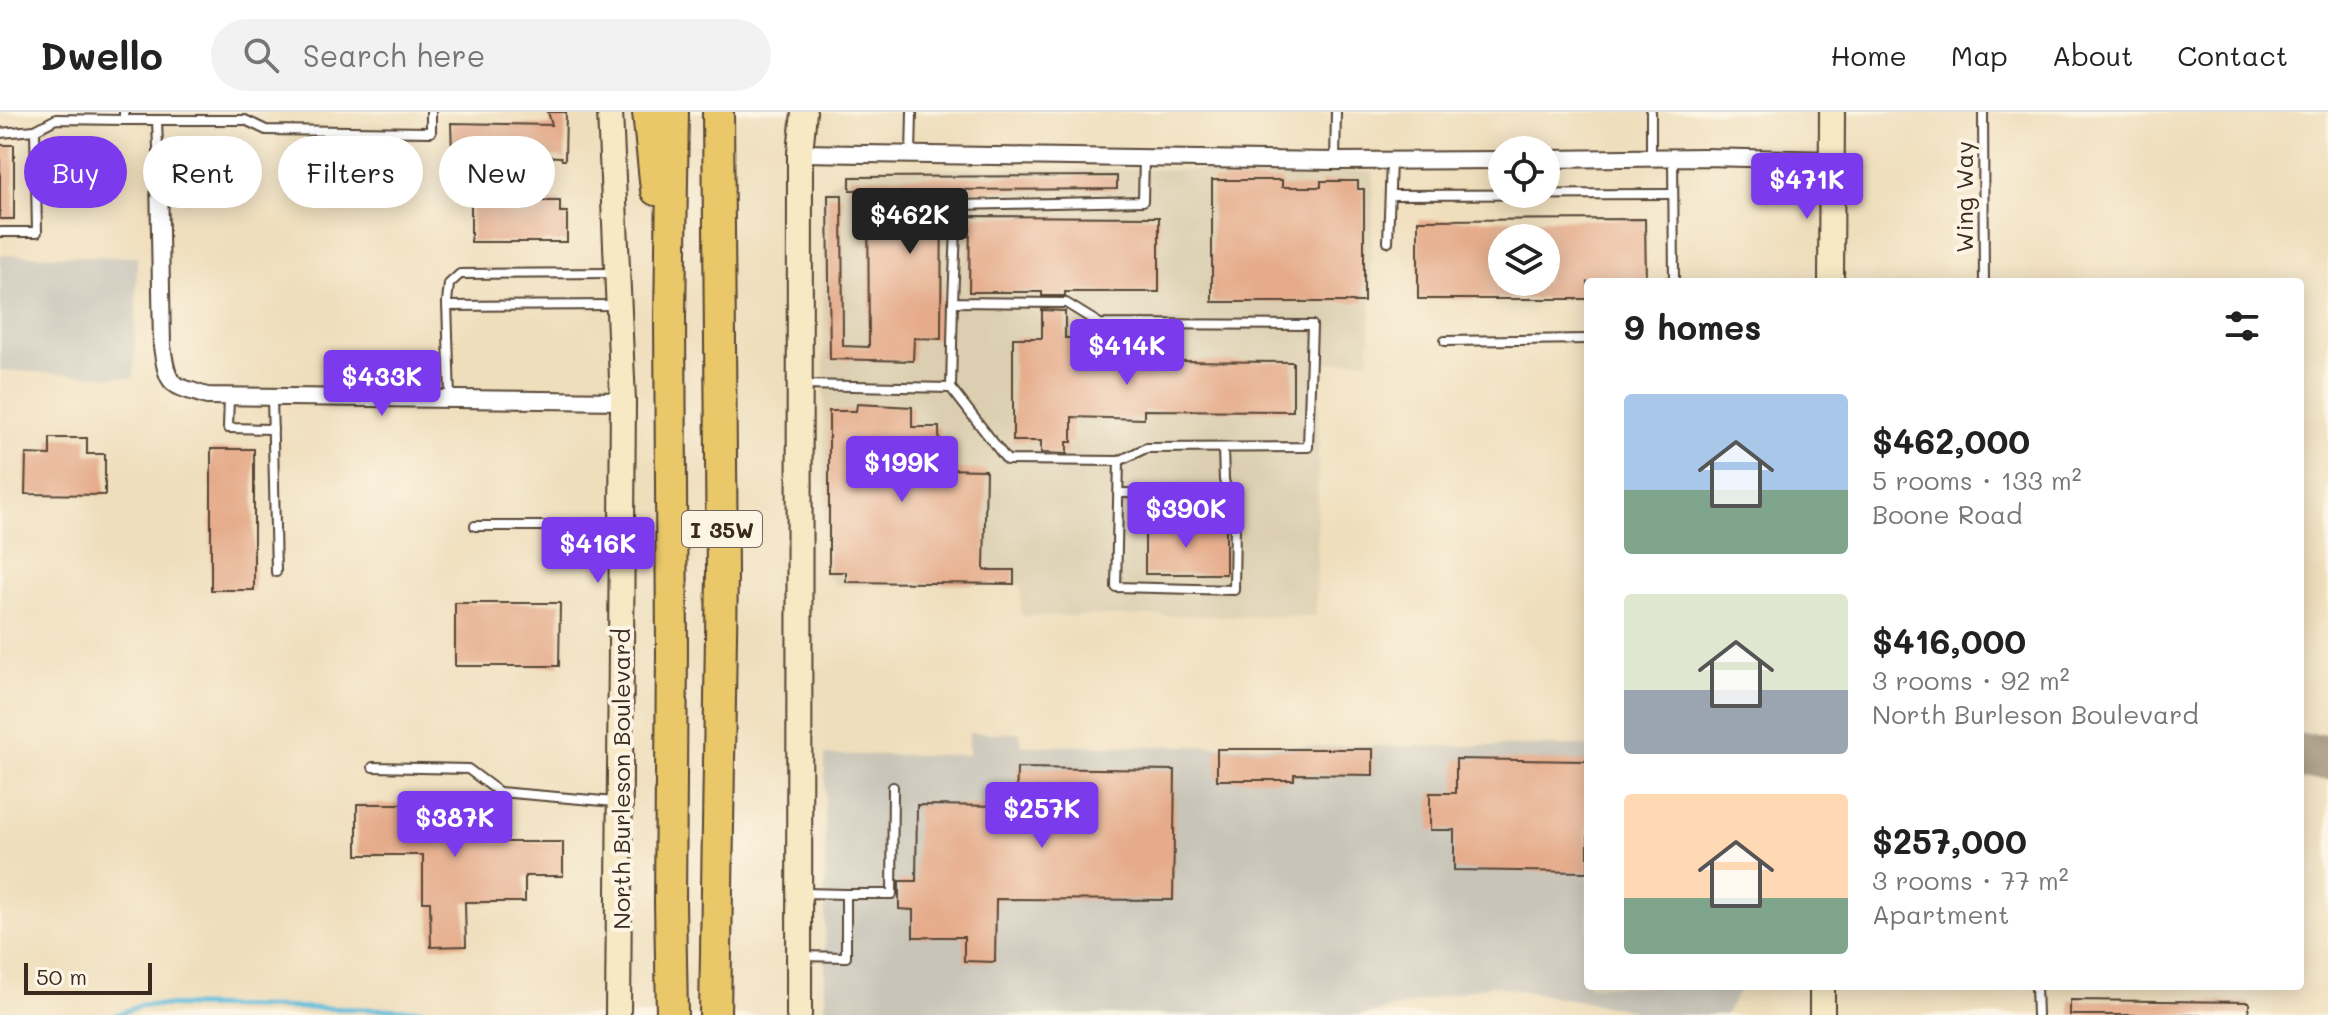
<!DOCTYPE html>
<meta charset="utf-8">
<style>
body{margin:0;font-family:Mali,sans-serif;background:#f2f2f2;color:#222;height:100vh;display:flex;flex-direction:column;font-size:30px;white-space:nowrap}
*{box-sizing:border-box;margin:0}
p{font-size:26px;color:#767676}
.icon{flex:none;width:44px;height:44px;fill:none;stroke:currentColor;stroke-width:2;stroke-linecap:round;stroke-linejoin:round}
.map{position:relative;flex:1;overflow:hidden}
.panel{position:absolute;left:1584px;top:166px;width:720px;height:712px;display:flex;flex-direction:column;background:#fff;border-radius:8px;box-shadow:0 4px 20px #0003}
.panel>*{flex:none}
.guide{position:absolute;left:24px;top:24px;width:760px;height:72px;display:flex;gap:16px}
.controls{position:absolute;left:1488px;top:24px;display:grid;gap:16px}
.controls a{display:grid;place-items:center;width:72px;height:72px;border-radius:50%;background:#fff;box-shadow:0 4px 20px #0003;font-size:40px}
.scale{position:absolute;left:24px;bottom:20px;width:128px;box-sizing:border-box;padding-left:8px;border:4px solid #3b2a1e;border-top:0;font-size:22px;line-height:28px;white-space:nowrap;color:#3b2a1e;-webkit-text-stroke:6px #fcf5e5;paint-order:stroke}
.price{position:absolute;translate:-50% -68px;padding:0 18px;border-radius:8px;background:#7c3aed;color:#fff;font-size:26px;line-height:52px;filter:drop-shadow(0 2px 4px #0008)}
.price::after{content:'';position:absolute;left:50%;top:48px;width:24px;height:18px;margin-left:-12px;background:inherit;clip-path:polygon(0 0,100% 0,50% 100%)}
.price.current{background:#222;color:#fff}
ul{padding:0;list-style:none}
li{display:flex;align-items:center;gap:24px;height:200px;padding:0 40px}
li span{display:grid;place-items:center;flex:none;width:224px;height:160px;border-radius:8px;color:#555}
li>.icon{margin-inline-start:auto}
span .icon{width:96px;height:96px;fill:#fffc;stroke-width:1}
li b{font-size:34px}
h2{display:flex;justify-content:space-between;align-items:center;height:96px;padding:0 40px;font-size:34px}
.chip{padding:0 28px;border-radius:36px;background:#fff;box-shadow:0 4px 20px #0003;font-size:28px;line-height:72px}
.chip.current{background:#7c3aed;color:#fff}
header{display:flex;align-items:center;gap:48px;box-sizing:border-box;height:112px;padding:0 40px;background:#fff;border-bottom:2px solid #e0e0e0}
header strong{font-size:38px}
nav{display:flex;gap:44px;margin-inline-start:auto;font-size:28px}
.search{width:560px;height:72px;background:#f2f2f2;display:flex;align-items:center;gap:20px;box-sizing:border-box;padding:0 28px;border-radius:44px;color:#767676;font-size:30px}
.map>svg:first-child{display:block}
.built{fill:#dccfb1}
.industrial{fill:#c8c4b8}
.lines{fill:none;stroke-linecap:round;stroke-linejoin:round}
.stream{stroke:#5ebbdc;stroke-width:5}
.taxiway{stroke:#95846d;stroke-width:46}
.building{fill:#e5ab8a;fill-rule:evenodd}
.lane-casing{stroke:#564536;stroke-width:12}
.street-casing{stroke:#564536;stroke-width:20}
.secondary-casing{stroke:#564536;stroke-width:28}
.highway-casing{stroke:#564536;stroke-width:34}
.lane{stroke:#fff;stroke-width:8}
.street{stroke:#fff;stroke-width:16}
.secondary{stroke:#f7e9c3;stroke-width:24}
.highway{stroke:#eac769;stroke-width:30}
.labels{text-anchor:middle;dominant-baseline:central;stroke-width:8;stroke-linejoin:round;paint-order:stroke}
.shield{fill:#fcf5e5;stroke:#75675a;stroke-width:2}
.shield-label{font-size:22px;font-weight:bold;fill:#3b2a1e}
.street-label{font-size:24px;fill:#3b2a1e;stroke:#fcf5e5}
</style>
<header>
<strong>Dwello</strong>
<div class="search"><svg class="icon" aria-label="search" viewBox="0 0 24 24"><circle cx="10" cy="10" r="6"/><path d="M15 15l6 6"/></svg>Search here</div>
<nav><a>Home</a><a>Map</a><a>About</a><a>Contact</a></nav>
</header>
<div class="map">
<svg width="2328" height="903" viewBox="0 0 2328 903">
<rect width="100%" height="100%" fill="#fcf5e5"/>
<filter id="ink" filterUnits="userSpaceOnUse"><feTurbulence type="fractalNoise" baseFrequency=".0125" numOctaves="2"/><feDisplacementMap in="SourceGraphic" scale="16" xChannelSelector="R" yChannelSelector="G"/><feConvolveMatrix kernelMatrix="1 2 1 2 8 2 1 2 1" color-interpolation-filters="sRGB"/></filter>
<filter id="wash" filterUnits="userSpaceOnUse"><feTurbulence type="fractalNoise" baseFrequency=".006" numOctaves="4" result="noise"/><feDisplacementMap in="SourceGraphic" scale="32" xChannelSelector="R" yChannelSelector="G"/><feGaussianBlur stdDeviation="1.8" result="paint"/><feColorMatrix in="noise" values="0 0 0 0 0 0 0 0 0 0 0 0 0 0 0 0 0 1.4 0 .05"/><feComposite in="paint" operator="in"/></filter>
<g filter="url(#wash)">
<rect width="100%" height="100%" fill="#efdebc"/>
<path class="built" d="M850 56 1374 59 1369 248 1320 251 1316 504H1021V473H837L825 462 823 80Z"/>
<g class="industrial">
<path d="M0 143 137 145 134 266 0 258Z"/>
<path d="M969 621H1020L1021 634H1588V874H1742L1725 903H1634L1632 898 1490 873 1364 903H825V643H969Z"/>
</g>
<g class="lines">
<path class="stream" d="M116 903 142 893 420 898 443 903"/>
<path class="taxiway" d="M2300 645H2328"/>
</g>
<g id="blocks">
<g class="building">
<path d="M548 0H566L565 48H562L561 45 452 40 451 11 552 13Z"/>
<rect x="0" y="33" width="14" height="74"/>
<path d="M1117 64V77L942 78 941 227 914 226 913 249 830 247 828 83H842L843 234 869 235 868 78H850V65Z"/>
<path d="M1212 68H1282V75H1321V69H1358V77H1364V190H1212Z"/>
<path d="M471 89H560V100H567V130H471Z"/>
<path d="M970 104 1159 105V180H1065V184H1042V180H969Z"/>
<path d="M1645 107 1646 170H1588V187H1418V108ZM1502 126H1546V170H1502Z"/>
<path d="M1042 198 1065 199V226H1071V248L1293 250V299L1144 298V307L1072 305V330H1067V342L1041 341V329H1013V226H1042Z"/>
<path d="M857 292 912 295V315H939L940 357 986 358 984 458H1014V472L846 470V460H829V299H856Z"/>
<path d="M50 326H87V342H105V383L25 382 26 342 50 343Z"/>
<rect x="211" y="337" width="43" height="141"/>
<rect x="1145" y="415" width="81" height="47"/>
<path d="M455 491H560L559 554H455Z"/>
<path d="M1217 637H1373V663L1294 662V668H1217Z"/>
<path d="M1456 647 1588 649V760L1454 758V718H1430V681H1456Z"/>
<path d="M1017 656 1175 658 1173 788 996 787 995 850 964 849V825H913V798L899 797V769H916L917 693 1016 694Z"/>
<path d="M357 692H484V720H494V730H563V764H525V790H465L466 834 431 835 430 790H423V743H357Z"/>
<path d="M2070 888 2249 890V903H2070Z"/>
</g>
</g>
</g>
<g filter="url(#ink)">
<use href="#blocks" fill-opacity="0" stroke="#564536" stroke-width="2"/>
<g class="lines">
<defs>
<g id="lane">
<path d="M124 0V8H245L266 18 431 20V0"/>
<path d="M1651 0V46"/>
<path d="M1983 0 1984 170"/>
<path d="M157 8 159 63"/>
<path d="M0 21 35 18 56 7 124 8"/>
<path d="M911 43 912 0"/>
<path d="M1673 46 1674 170"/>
<path d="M1335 49 1336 0"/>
<path d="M1391 83 1673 82"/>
<path d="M0 120H37L35 18"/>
<path d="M1388 130 1391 49"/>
<path d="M447 194 615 193"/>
<path d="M1445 229 1588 227"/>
<path d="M803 273 951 276 1007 348 1119 349 1146 336 1308 335 1312 213 1100 212 1066 191 953 190 957 93 1143 89 1144 46"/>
<path d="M951 276 953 190"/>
<path d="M229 285 228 316 273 317"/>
<path d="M272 285 276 460"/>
<path d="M450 287 447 190 449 172 460 162 614 161"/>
<path d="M1119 349 1116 475 1234 478 1235 409 1224 368 1223 336"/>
<path d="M1119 381 1227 382"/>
<path d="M475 414H618"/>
<path d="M373 655 468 657 499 680 615 690"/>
<path d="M846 782H892L893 675"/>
<path d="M801 844 846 845V782L803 781"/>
<path d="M2036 874 2037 903"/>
</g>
<g id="street">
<path d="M800 41 1335 49 1502 48"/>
<path d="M1546 47 1704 45 1832 48"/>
<path d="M159 64 162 234C168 275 169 272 207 284L623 289"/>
</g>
<g id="secondary">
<path d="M610 0 623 289 618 903"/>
<path d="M1831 170 1832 0"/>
<path d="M799 903 800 41 804 0"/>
<path d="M1822 903V874"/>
</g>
<g id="highway">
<path d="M648 0 656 78"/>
<path d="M672 903 670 791 672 538 670 207 673 0"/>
<path d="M715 903 722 461 718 0"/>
</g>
</defs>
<use href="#lane" class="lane-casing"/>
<use href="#street" class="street-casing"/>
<use href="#secondary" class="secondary-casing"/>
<use href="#highway" class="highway-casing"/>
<use href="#lane" class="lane"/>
<use href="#street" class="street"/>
<use href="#secondary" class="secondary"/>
<use href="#highway" class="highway"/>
</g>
</g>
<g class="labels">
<rect class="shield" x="682" y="399" width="80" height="36" rx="6"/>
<g class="shield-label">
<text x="722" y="417">I 35W</text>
</g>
<g class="street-label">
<text transform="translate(1963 85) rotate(-90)">Wing Way</text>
<text transform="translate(620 667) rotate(-90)">North Burleson Boulevard</text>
</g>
</g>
</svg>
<div class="controls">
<a><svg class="icon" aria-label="locate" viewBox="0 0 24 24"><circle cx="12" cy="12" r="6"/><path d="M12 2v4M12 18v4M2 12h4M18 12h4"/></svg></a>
<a><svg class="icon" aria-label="layers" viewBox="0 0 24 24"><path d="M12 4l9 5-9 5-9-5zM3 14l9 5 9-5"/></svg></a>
</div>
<div class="scale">50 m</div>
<b class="price" style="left:1807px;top:109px">$471K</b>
<b class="price current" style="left:910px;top:144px">$462K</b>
<b class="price" style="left:1127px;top:275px">$414K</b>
<b class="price" style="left:382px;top:306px">$433K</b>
<b class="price" style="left:902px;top:392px">$199K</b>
<b class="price" style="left:1186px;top:438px">$390K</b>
<b class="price" style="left:598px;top:473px">$416K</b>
<b class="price" style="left:1042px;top:738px">$257K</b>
<b class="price" style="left:455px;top:747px">$387K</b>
<div class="guide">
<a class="chip current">Buy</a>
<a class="chip">Rent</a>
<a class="chip">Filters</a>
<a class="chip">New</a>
</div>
<section class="panel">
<h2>9 homes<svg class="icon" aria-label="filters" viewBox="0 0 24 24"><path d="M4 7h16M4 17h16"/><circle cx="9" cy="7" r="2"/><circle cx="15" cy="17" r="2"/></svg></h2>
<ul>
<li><span style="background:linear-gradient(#a9c7e8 60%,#7fa58c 0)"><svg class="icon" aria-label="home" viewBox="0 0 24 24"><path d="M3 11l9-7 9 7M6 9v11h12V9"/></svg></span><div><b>$462,000</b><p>5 rooms · 133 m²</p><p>Boone Road</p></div></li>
<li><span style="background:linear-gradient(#dfe7d0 60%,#9aa5b1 0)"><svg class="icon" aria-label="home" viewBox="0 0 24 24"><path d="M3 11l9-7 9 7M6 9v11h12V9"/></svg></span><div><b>$416,000</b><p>3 rooms · 92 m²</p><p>North Burleson Boulevard</p></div></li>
<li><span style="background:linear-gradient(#ffd9b3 65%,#7fa58c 0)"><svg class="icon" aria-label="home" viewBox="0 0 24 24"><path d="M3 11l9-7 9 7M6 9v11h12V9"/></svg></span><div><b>$257,000</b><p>3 rooms · 77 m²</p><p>Apartment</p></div></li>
</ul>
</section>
</div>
